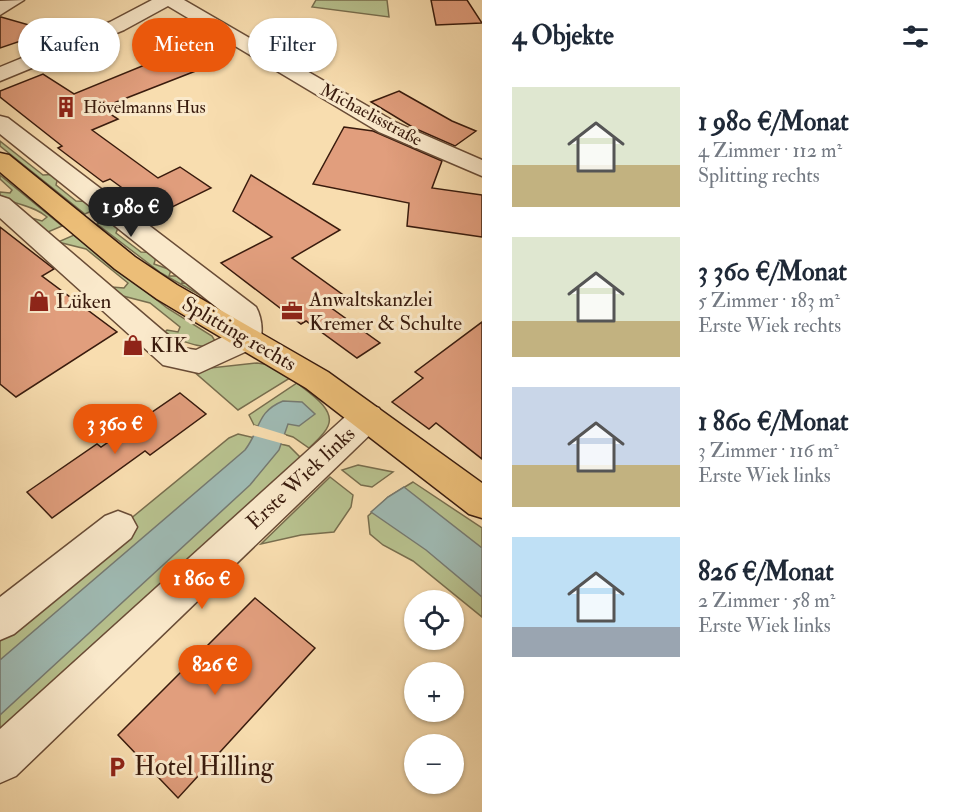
<!DOCTYPE html>
<html lang="de">
<meta charset="utf-8">
<style>
body{margin:0;font-family:"IM FELL Double Pica",serif;background:#f2f2f3;color:#1f2937;height:100vh;display:flex;flex-direction:column;font-size:22px;white-space:nowrap}
*{box-sizing:border-box;margin:0}
p{font-size:20px;color:#747a83}
.icon{flex:none;width:33px;height:33px;fill:none;stroke:currentColor;stroke-width:2;stroke-linecap:round;stroke-linejoin:round}
.map{position:relative;flex:1;overflow:hidden}
.sheet{display:flex;flex-direction:column;background:#fff;width:480px}
.sheet>*{flex:none}
.top-card{position:absolute;left:18px;top:18px;width:374px;height:54px;display:flex;gap:12px}
.tools{position:absolute;left:404px;top:590px;display:grid;gap:12px}
.tools a{display:grid;place-items:center;width:60px;height:60px;border-radius:50%;background:#fff;box-shadow:0 2px 4px #0004;font-size:30px}
.price{position:absolute;translate:-50% -51px;padding:0 14px;border-radius:21px;background:#ea580c;color:#fff;font-size:20px;line-height:39px;filter:drop-shadow(0 2px 3px #0008)}
.price::after{content:'';position:absolute;left:50%;top:36px;width:18px;height:14px;margin-left:-9px;background:inherit;clip-path:polygon(0 0,100% 0,50% 100%)}
.price.current{background:#222;color:#fff}
ul{padding:0;list-style:none}
li{display:flex;align-items:center;gap:18px;height:150px;padding:0 30px}
li span{display:grid;place-items:center;flex:none;width:168px;height:120px;border-radius:0px;color:#555}
li>.icon{margin-inline-start:auto}
span .icon{width:72px;height:72px;fill:#fffc;stroke-width:1}
li b{font-size:26px}
h2{display:flex;justify-content:space-between;align-items:center;height:72px;padding:0 30px;font-size:26px}
.pill{padding:0 21px;border-radius:27px;background:#fff;box-shadow:0 2px 4px #0004;font-size:21px;line-height:54px}
.pill.current{background:#ea580c;color:#fff}
main{display:flex;flex:1;min-height:0}
.map>svg:first-child{display:block}
.green{fill:#b8c28f;stroke:#786e4e;stroke-width:1.5}
.water{fill:#9fbab3;stroke:#767a71;stroke-width:1.5}
.pier{fill:#f8ddaf}
.building{fill:#e19e7d;stroke:#391b0d;stroke-width:1.5}
.lines{fill:none;stroke-linecap:round;stroke-linejoin:round}
.minor-casing{stroke:#694c36;stroke-width:3}
.major-casing{stroke:#391b0d;stroke-width:3}
.minor{fill:#fae9cb;fill-rule:evenodd}
.major{fill:#ecbe78;fill-rule:evenodd}
.labels{text-anchor:middle;dominant-baseline:central;stroke-width:6;stroke-linejoin:round;paint-order:stroke}
.far-poi-label{font-size:18px;fill:#391b0d;stroke:#fae9cb;text-anchor:start}
.far-street-label{font-size:18px;fill:#391b0d;stroke:#fae9cb}
.poi-label{font-size:21px;fill:#391b0d;stroke:#fae9cb;text-anchor:start}
.street-label{font-size:21px;fill:#391b0d;stroke:#fae9cb}
.near-poi-label{font-size:26px;fill:#391b0d;stroke:#fae9cb;text-anchor:start}
</style>
<main>
<div class="map">
<svg width="482" height="812" viewBox="0 0 482 812">
<rect width="100%" height="100%" fill="#f8ddaf"/>
<filter id="stains"><feTurbulence type="fractalNoise" baseFrequency=".00333" numOctaves="4"/><feColorMatrix values="0 0 0 0 .2 0 0 0 0 .09 0 0 0 0 .02 0 0 0 .5 -.17"/></filter>
<radialGradient id="worn" r=".72"><stop offset=".6" stop-color="#630" stop-opacity="0"/><stop offset="1" stop-color="#630" stop-opacity=".3"/></radialGradient>
<g class="green">
<path d="M316 0H387L389 17 312 7Z"/>
<path d="M0 141 43 175 62 174 71 180 57 181 56 185 76 201 99 202 104 205 85 214 0 146Z"/>
<path d="M0 175 62 226 48 232 28 217 42 221 47 217C32 204 15 206 0 195V192L10 193 12 190 0 179Z"/>
<path d="M114 214 118 228 116 233 141 252 165 253 156 257 154 264 171 270 169 276H183L182 283 206 284 212 302 161 273 97 224Z"/>
<path d="M74 235 167 308 212 336 215 341 207 347C191 345 178 341 165 332L167 330 178 332 180 327 150 303 123 296 111 287 124 288 128 283 86 249 58 242Z"/>
<path d="M257 363 271 365 290 378 238 410 192 370Z"/>
<path d="M297 383C308 392 336 409 328 426 325 434 315 442 309 448L293 437 254 425 249 415Z"/>
<path d="M238 434 289 446 301 458 0 743V638L129 520 229 438Z"/>
<path d="M358 465 393 472 372 487 361 485 342 470Z"/>
<path d="M330 477 353 495 351 507 334 532 301 535 261 544Z"/>
<path d="M413 482 482 528V617L413 561 383 545 370 534 368 516 388 497Z"/>
</g>
<g class="water">
<path d="M283 401 302 402 315 414 299 426 288 424 279 450 250 485 0 715V660L245 450C261 429 256 412 283 401Z"/>
<path d="M404 487 482 548V597L426 550 371 512 388 497Z"/>
</g>
<path class="pier" d="M254 425 286 435 284 444 251 435Z"/>
<g class="building">
<path d="M431 0H467L482 23 436 25Z"/>
<path d="M0 17H1L50 31 0 48Z"/>
<path d="M201 42 187 62 211 65 101 108 118 119 92 130 158 178 180 167 211 188 158 214 110 179 103 182 58 148 62 146 0 97V91L43 74 74 94Z"/>
<path d="M399 91 452 121 476 131 455 146 414 128 371 102Z"/>
<path d="M344 127 373 131 442 161 432 188 482 195V237L407 226 409 203 313 184Z"/>
<path d="M251 175 340 230 292 258 346 297 330 307 380 343 357 358 306 321 301 324 221 263 272 237 233 211Z"/>
<path d="M0 227 54 269 42 276 117 332 16 397 0 384Z"/>
<path d="M482 322V459L436 423 429 429 392 402 423 378 415 372Z"/>
<path d="M180 393 206 414 150 455 145 451 52 518 27 492 97 444 101 447Z"/>
<path d="M255 598 315 648 178 798 118 735Z"/>
</g>
<g class="lines">
<defs>
<g id="minor">
<path d="M24 0 0 15V1Z"/>
<path d="M152 0H184L395 122 482 160V176L379 132 168 6 124 30 0 81V67L110 22Z"/>
<path d="M0 116 8 118 256 307C262 318 264 334 258 346L199 373 163 365 0 218V196L9 199 183 348 196 350 231 333 230 318 0 134Z"/>
<path d="M367 404 379 408 384 417 379 426 16 776 0 783V729L355 408Z"/>
<path d="M118 511 131 516 137 527 131 538 14 634 0 640V597L105 516Z"/>
</g>
<path id="major" d="M0 153 9 155 135 257 177 285 328 372 482 483V518L469 514 306 388 157 299 115 269 0 172Z"/>
</defs>
<use href="#minor" class="minor-casing"/>
<use href="#major" class="major-casing"/>
<use href="#minor" class="minor"/>
<use href="#major" class="major"/>
</g>
<defs>
<symbol id="building-bare" viewBox="-9 -9 18 18"><path d="M-4-6H4V6H1V3H-1V6H-4ZM-2.5-4.3h1.7v1.8h-1.7ZM.8-4.3h1.7v1.8H.8ZM-2.5-1h1.7V.8h-1.7ZM.8-1h1.7V.8H.8Z" fill="#8f2418" stroke="#fae9cb" stroke-width="2.5" paint-order="stroke"/></symbol>
<symbol id="shop-bare" viewBox="-9 -9 18 18"><path d="M-5-2.5h2.3a2.7 3.5 0 0 1 5.4 0H5L5.5 6h-11ZM-1.5-2.5h3a1.5 2.3 0 0 0-3 0Z" fill="#8f2418" stroke="#fae9cb" stroke-width="2.5" paint-order="stroke"/></symbol>
<symbol id="office-bare" viewBox="-9 -9 18 18"><path d="M-6-3h4V-5.5h4V-3h4V5H-6ZM-1-4.5V-3h2v-1.5ZM-6 0V1H6V0Z" fill="#8f2418" stroke="#fae9cb" stroke-width="2.5" paint-order="stroke"/></symbol>
<symbol id="parking-bare" viewBox="-9 -9 18 18"><path d="M-3.5-5.5H1a3.5 3.5 0 0 1 0 7H-1V5.5H-3.5ZM-1-3.4V-.6H.8a1.4 1.4 0 0 0 0-2.8Z" fill="#8f2418" stroke="#fae9cb" stroke-width="2.5" paint-order="stroke"/></symbol>
</defs>
<g fill-rule="evenodd">
<use href="#building-bare" x="51" y="92" width="30" height="30"/>
<use href="#shop-bare" x="24" y="286" width="30" height="30"/>
<use href="#office-bare" x="277" y="296" width="30" height="30"/>
<use href="#shop-bare" x="118" y="330" width="30" height="30"/>
<use href="#parking-bare" x="102" y="752" width="30" height="30"/>
</g>
<g class="labels">
<g class="far-poi-label">
<text x="83" y="107">Hövelmanns Hus</text>
</g>
<g class="far-street-label">
<text transform="translate(371 115) rotate(28)">Michaelisstraße</text>
</g>
<g class="poi-label">
<text x="309" y="299">Anwaltskanzlei<tspan x="309" dy="24">Kremer &amp; Schulte</tspan></text>
<text x="56" y="301">Lüken</text>
<text x="150" y="345">KIK</text>
</g>
<g class="street-label">
<text transform="translate(239 334) rotate(30)">Splitting rechts</text>
<text transform="translate(301 478) rotate(-43)">Erste Wiek links</text>
</g>
<g class="near-poi-label">
<text x="134" y="767">Hotel Hilling</text>
</g>
</g>
<rect width="100%" height="100%" filter="url(#stains)"/>
<rect width="100%" height="100%" fill="url(#worn)"/>
</svg>
<div class="tools">
<a><svg class="icon" aria-label="locate" viewBox="0 0 24 24"><circle cx="12" cy="12" r="6"/><path d="M12 2v4M12 18v4M2 12h4M18 12h4"/></svg></a>
<a>+</a>
<a>−</a>
</div>
<b class="price current" style="left:131px;top:238px">1 980 €</b>
<b class="price" style="left:115px;top:455px">3 360 €</b>
<b class="price" style="left:202px;top:610px">1 860 €</b>
<b class="price" style="left:215px;top:696px">826 €</b>
<div class="top-card">
<a class="pill">Kaufen</a>
<a class="pill current">Mieten</a>
<a class="pill">Filter</a>
</div>
</div>
<section class="sheet">
<h2>4 Objekte<svg class="icon" aria-label="filters" viewBox="0 0 24 24"><path d="M4 7h16M4 17h16"/><circle cx="9" cy="7" r="2"/><circle cx="15" cy="17" r="2"/></svg></h2>
<ul>
<li><span style="background:linear-gradient(#dfe7d0 65%,#c2b280 0)"><svg class="icon" aria-label="home" viewBox="0 0 24 24"><path d="M3 11l9-7 9 7M6 9v11h12V9"/></svg></span><div><b>1 980 €/Monat</b><p>4 Zimmer · 112 m²</p><p>Splitting rechts</p></div></li>
<li><span style="background:linear-gradient(#dfe7d0 70%,#c2b280 0)"><svg class="icon" aria-label="home" viewBox="0 0 24 24"><path d="M3 11l9-7 9 7M6 9v11h12V9"/></svg></span><div><b>3 360 €/Monat</b><p>5 Zimmer · 183 m²</p><p>Erste Wiek rechts</p></div></li>
<li><span style="background:linear-gradient(#c9d6e8 65%,#c2b280 0)"><svg class="icon" aria-label="home" viewBox="0 0 24 24"><path d="M3 11l9-7 9 7M6 9v11h12V9"/></svg></span><div><b>1 860 €/Monat</b><p>3 Zimmer · 116 m²</p><p>Erste Wiek links</p></div></li>
<li><span style="background:linear-gradient(#bfe0f5 75%,#9aa5b1 0)"><svg class="icon" aria-label="home" viewBox="0 0 24 24"><path d="M3 11l9-7 9 7M6 9v11h12V9"/></svg></span><div><b>826 €/Monat</b><p>2 Zimmer · 58 m²</p><p>Erste Wiek links</p></div></li>
</ul>
</section>
</main>
